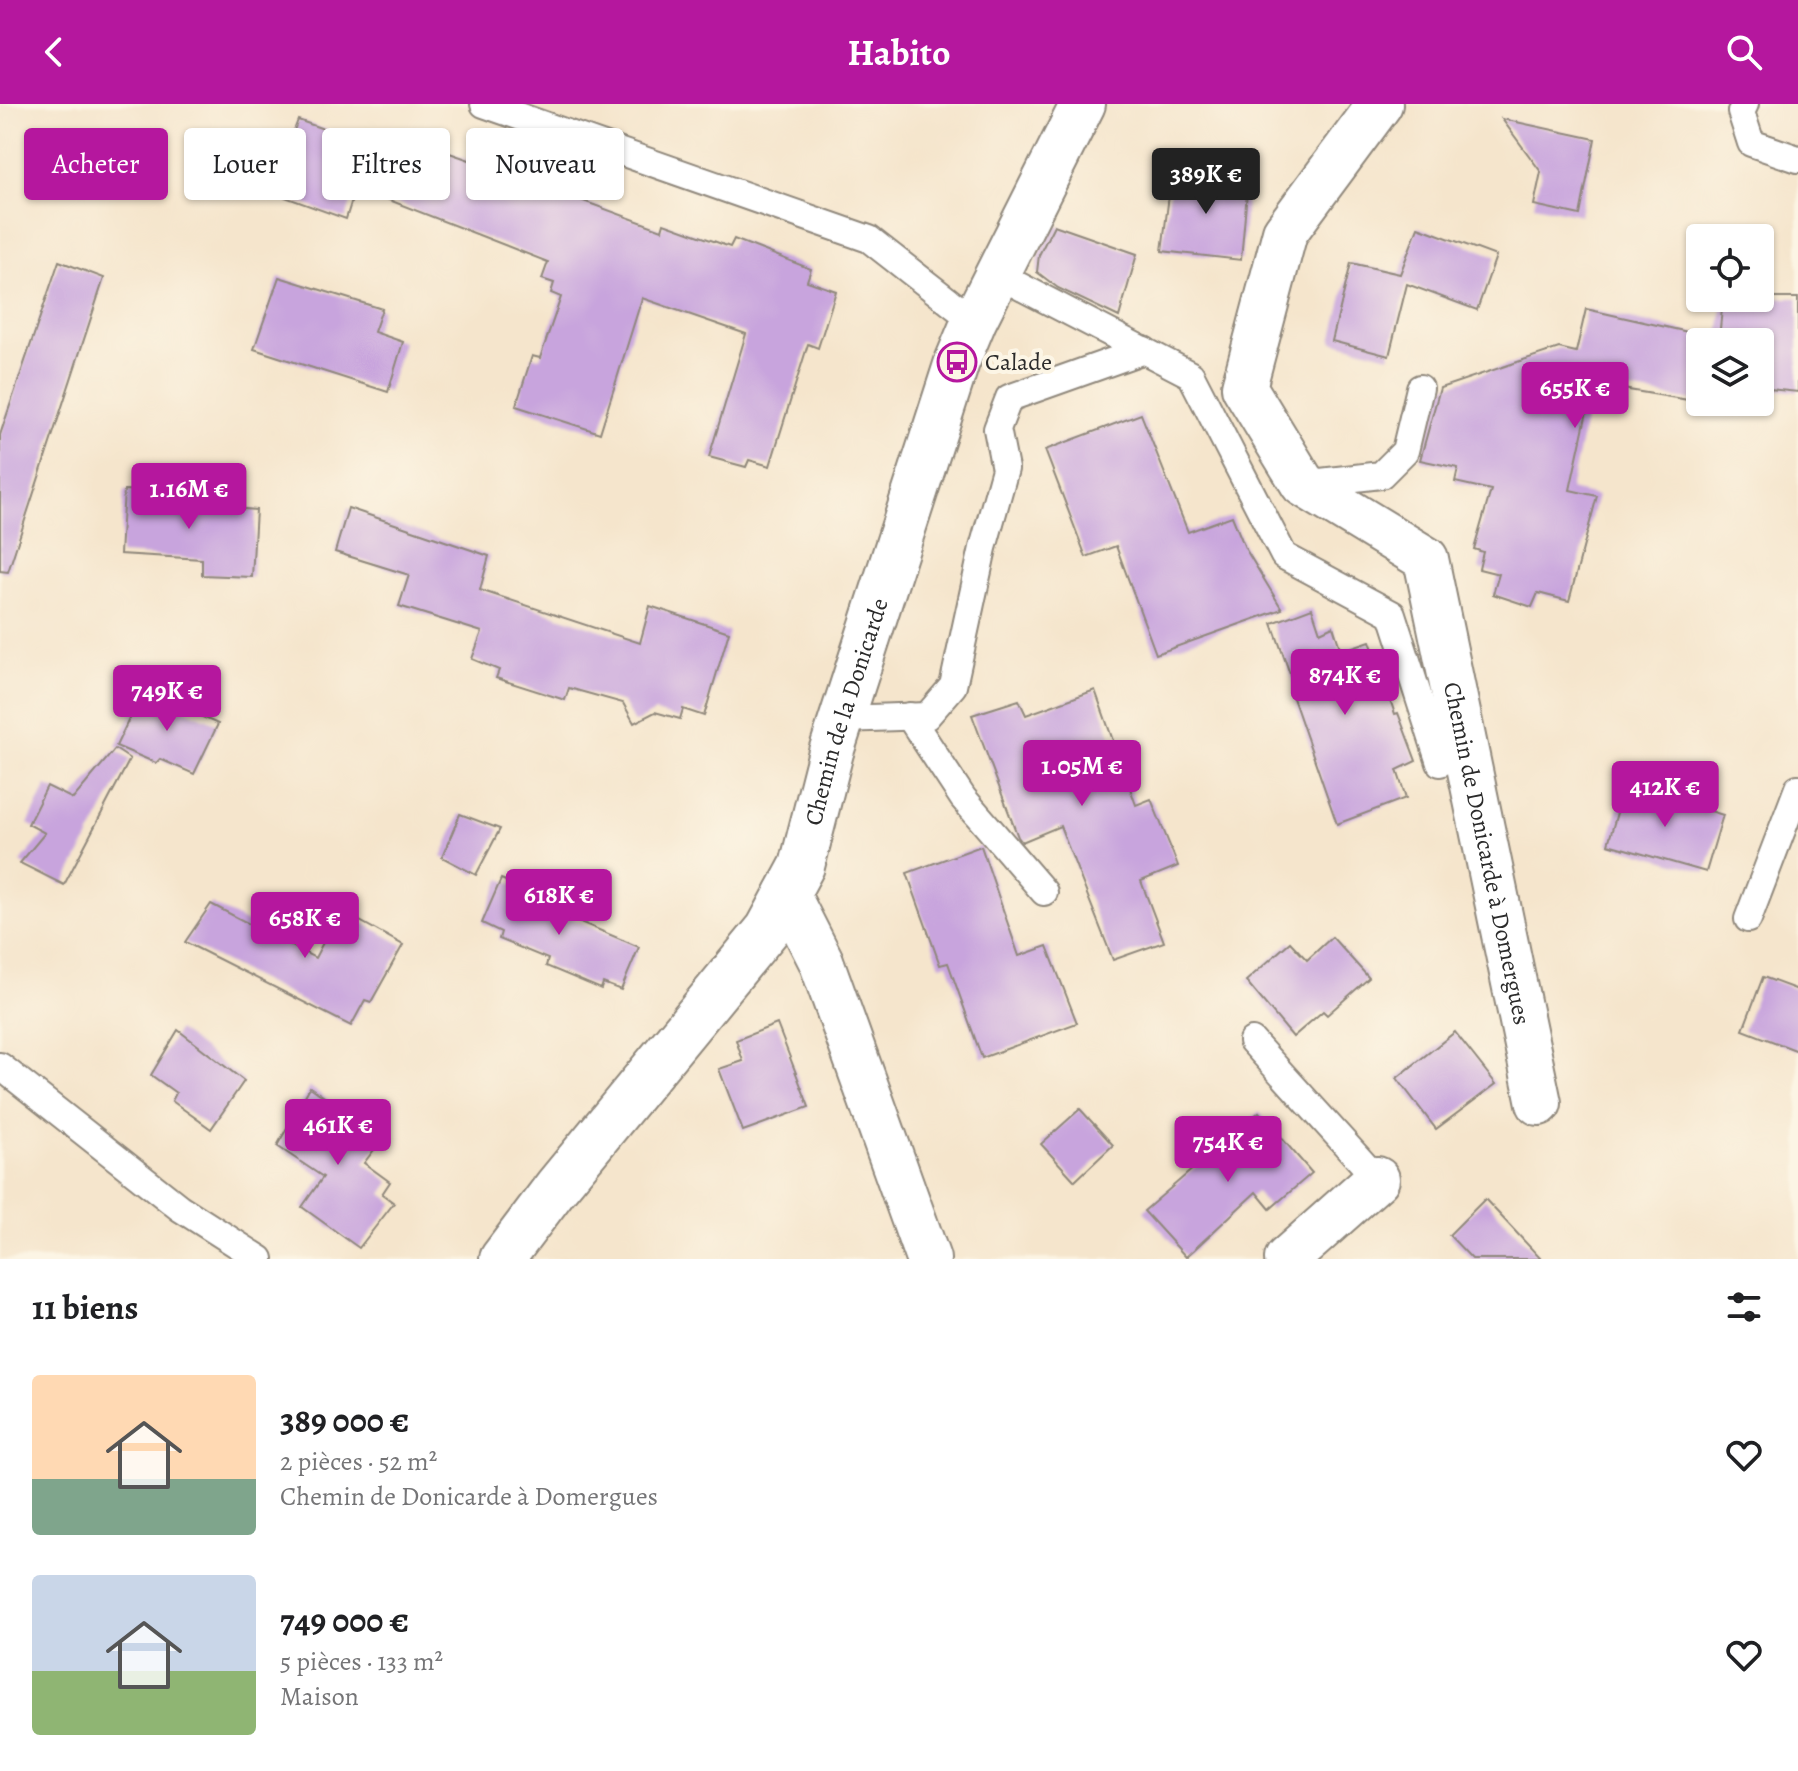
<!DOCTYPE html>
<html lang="fr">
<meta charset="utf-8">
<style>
body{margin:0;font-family:Alegreya,serif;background:#f2f2f2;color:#202124;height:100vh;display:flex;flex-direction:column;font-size:30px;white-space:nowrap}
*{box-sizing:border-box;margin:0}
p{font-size:26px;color:#757577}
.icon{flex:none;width:44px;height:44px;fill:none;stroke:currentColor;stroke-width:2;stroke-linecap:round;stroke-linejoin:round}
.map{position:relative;height:1155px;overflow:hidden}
.panel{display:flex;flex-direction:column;background:#fff;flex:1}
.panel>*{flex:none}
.top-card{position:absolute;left:24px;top:24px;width:800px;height:72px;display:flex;gap:16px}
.fabs{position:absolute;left:1686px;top:120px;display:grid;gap:16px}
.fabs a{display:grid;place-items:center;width:88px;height:88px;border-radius:8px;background:#fff;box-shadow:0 2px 6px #0004;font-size:40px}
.price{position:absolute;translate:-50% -68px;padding:0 18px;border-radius:8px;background:#b5179e;color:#fff;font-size:26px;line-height:52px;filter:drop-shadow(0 2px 4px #0008)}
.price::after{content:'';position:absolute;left:50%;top:48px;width:24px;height:18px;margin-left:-12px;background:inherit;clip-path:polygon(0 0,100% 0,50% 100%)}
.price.active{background:#222;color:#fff}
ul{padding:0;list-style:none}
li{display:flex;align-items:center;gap:24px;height:200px;padding:0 32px}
li span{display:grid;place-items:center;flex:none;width:224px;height:160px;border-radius:8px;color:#555}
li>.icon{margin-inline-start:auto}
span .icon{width:96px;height:96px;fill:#fffc;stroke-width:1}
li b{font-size:34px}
h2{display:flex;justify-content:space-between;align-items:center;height:96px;padding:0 32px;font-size:34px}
.tag{padding:0 28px;border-radius:8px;background:#fff;box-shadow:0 2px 6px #0004;font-size:28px;line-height:72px}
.tag.active{background:#b5179e;color:#fff}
header{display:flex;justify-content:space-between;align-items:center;height:104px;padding:0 32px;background:#b5179e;color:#fff;font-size:36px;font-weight:600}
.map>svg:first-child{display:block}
.building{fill:#c8a4dd}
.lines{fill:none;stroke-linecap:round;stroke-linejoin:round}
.service-casing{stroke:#90887c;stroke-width:30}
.minor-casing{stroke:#90887c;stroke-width:48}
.tertiary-casing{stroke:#90887c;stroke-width:48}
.service{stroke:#fff;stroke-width:26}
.minor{stroke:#fff;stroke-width:44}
.tertiary{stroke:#fff;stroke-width:44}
.labels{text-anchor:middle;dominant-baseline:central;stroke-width:8;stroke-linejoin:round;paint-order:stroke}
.poi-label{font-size:24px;fill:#2b2b2b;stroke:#fcf5e5;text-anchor:start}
.street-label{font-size:24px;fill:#2b2b2b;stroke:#fcf5e5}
</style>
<header><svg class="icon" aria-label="back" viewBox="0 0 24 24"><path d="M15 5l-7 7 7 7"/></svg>Habito<svg class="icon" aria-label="search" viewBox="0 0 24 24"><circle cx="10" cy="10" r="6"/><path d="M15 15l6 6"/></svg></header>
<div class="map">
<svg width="1798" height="1155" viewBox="0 0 1798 1155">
<rect width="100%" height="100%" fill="#fcf5e5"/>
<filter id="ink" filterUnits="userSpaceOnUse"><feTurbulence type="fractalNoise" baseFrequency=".0125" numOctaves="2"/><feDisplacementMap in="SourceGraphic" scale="16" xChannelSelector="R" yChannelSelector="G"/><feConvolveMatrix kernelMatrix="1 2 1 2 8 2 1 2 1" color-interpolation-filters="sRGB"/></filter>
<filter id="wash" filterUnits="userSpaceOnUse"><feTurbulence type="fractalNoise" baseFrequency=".006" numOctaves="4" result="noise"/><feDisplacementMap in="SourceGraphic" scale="32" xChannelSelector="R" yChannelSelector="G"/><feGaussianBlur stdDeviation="1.8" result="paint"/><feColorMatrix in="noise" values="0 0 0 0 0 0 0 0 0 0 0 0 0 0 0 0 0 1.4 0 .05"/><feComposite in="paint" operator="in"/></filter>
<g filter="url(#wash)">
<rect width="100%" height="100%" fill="#f5e5cc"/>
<g id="blocks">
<g class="building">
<path d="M1502 15 1595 35 1580 111 1534 101 1541 68Z"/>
<path d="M298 16 437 65 444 47 475 58 478 52 578 86 575 94 662 126 664 119 730 143 734 135 811 165 807 177 836 187 818 244 808 240 770 362 749 356 746 363 709 353 746 230 642 194 600 329 516 302 532 252 540 254 561 193 551 189 554 179 542 175 548 158 356 83 346 115 271 88Z"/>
<path d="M1172 67 1248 77 1241 156 1162 147Z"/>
<path d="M1054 121 1137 150 1119 213 1058 184 1037 168 1039 151Z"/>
<path d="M1418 123 1496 152 1477 206 1407 180 1389 252 1332 237 1351 159 1400 170Z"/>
<path d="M59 157 104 174 8 468 0 467V331Z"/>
<path d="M279 173 382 205 374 228 403 238 388 288 254 245Z"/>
<path d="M1723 194H1798V288L1760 284V238H1700V298L1593 280 1570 386 1597 392 1569 497 1538 489 1532 503 1493 490 1499 470 1479 465 1483 448 1474 445 1491 386 1455 378 1458 364 1420 356 1440 284 1559 244 1576 248 1586 205 1719 235Z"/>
<path d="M1141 310 1188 428 1232 412 1245 444 1282 505 1156 550 1116 442 1086 453 1045 346Z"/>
<path d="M124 386 206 391V402L256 406 252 473 202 471V455L120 450Z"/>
<path d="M348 404 489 452 480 486 640 539 650 502 729 528 704 612 683 605 680 615 655 608 634 619 623 599 569 584 565 596 496 574 499 566 472 555 482 528 399 502 409 471 335 448Z"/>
<path d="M1312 504 1320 528 1333 522 1341 547 1370 537 1395 610 1398 609 1416 657 1397 666 1406 694 1337 720 1292 591 1297 590 1272 519Z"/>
<path d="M143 586 218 620 194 670 160 655 156 659 116 642Z"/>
<path d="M1095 586 1136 701 1151 695 1178 762 1141 777 1164 838 1113 856 1060 722 1022 738 1018 733 972 611 1019 596 1026 611Z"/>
<path d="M115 645 130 655 64 781 20 759 45 729 28 720 47 682 73 695Z"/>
<path d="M1625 681 1723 711 1706 768 1608 740Z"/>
<path d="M460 710 500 725 476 771 442 753Z"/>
<path d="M981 742 1019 852 1047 842 1077 919 982 954 948 859 940 861 907 769Z"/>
<path d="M501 775 570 804 566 812 639 843 621 886 603 879 601 885 546 862 548 855 499 835 501 828 482 819Z"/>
<path d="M211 800 315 854 340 806 403 841 371 898 365 896 351 922 185 838Z"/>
<path d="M1332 833 1369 874 1327 911 1323 907 1293 933 1246 877 1290 838 1307 856Z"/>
<path d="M1763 873 1798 886V947L1743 926Z"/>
<path d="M777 920 809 1003 743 1027 719 965 743 957 736 936Z"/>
<path d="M178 926 244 977 211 1025 172 997 176 989 151 971Z"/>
<path d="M1455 928 1496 980 1436 1025 1397 974Z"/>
<path d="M310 983 383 1034 364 1059 390 1078 382 1090 394 1099 359 1144 302 1103 323 1073 277 1042Z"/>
<path d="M1080 1005 1113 1041 1075 1077 1041 1040Z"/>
<path d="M1259 1008 1312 1069 1270 1105 1256 1088 1186 1153 1144 1107Z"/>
<path d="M1485 1095 1541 1155H1472L1449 1131Z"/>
</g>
</g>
</g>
<g filter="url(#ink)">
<use href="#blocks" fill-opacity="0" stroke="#90887c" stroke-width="2"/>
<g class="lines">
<defs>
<g id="service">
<path d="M484 0 869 135 974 217"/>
<path d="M1745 0 1741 8 1751 39 1798 55"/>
<path d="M998 171 1191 271 1284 452 1392 510 1440 659"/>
<path d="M1303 380 1381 371 1405 347 1420 284"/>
<path d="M909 612 963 694 1044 788"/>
<path d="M842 615 927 612 953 582 983 444 1005 365 997 325 1009 294 1144 246"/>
<path d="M1748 815 1798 684"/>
<path d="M1252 937 1377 1075"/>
<path d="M0 962 180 1104 260 1155"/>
</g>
<g id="minor">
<path id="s1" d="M1380 0 1285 128 1244 283 1303 380 1426 455 1539 999"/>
<path d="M787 790 821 857 928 1155"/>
<path d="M1287 1155 1377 1075"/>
</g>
<g id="tertiary">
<path id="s2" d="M502 1155 557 1082 768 825 802 762 831 648 957 258 974 217 1083 0"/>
</g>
</defs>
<use href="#service" class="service-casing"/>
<use href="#minor" class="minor-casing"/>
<use href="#tertiary" class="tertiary-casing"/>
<use href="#service" class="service"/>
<use href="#minor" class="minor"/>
<use href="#tertiary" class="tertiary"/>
</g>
</g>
<defs>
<symbol id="bus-ring" viewBox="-11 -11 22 22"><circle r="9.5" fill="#fcf5e5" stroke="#b5179e" stroke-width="1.5"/><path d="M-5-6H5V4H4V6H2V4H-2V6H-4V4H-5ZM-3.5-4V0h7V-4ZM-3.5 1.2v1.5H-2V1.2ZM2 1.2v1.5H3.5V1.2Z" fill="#b5179e"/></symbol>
</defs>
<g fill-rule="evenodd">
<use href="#bus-ring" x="935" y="236" width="44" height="44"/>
</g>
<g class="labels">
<g class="poi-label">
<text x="985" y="258">Calade</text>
</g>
<g class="street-label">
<text stroke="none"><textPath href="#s2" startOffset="656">Chemin de la Donicarde</textPath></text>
<text stroke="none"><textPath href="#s1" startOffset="878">Chemin de Donicarde à Domergues</textPath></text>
</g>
</g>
</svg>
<div class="fabs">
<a><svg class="icon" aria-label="locate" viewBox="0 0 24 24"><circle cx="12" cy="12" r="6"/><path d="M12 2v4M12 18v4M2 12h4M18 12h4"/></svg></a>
<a><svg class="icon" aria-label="layers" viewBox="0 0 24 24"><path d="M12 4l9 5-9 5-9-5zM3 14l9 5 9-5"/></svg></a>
</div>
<b class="price active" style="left:1206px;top:112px">389K €</b>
<b class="price" style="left:1575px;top:326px">655K €</b>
<b class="price" style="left:189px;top:427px">1.16M €</b>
<b class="price" style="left:1345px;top:613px">874K €</b>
<b class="price" style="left:167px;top:629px">749K €</b>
<b class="price" style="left:1082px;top:704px">1.05M €</b>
<b class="price" style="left:1665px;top:725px">412K €</b>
<b class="price" style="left:559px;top:833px">618K €</b>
<b class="price" style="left:305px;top:856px">658K €</b>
<b class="price" style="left:338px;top:1063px">461K €</b>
<b class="price" style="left:1228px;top:1080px">754K €</b>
<div class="top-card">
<a class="tag active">Acheter</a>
<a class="tag">Louer</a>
<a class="tag">Filtres</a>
<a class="tag">Nouveau</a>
</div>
</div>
<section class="panel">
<h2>11 biens<svg class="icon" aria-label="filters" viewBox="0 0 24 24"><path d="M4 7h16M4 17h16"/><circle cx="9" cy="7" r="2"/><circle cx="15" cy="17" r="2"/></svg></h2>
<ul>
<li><span style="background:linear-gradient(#ffd9b3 65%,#7fa58c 0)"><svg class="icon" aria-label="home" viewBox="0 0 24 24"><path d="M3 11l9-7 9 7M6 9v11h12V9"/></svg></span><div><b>389 000 €</b><p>2 pièces · 52 m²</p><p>Chemin de Donicarde à Domergues</p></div><svg class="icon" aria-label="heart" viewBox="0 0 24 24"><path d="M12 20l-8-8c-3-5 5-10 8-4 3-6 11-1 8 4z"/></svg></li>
<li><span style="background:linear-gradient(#c9d6e8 60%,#8fb573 0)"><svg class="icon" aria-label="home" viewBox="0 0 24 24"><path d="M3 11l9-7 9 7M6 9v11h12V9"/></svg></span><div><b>749 000 €</b><p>5 pièces · 133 m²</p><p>Maison</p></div><svg class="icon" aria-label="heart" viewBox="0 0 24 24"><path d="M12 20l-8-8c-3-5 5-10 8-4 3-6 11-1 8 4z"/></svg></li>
</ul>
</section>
